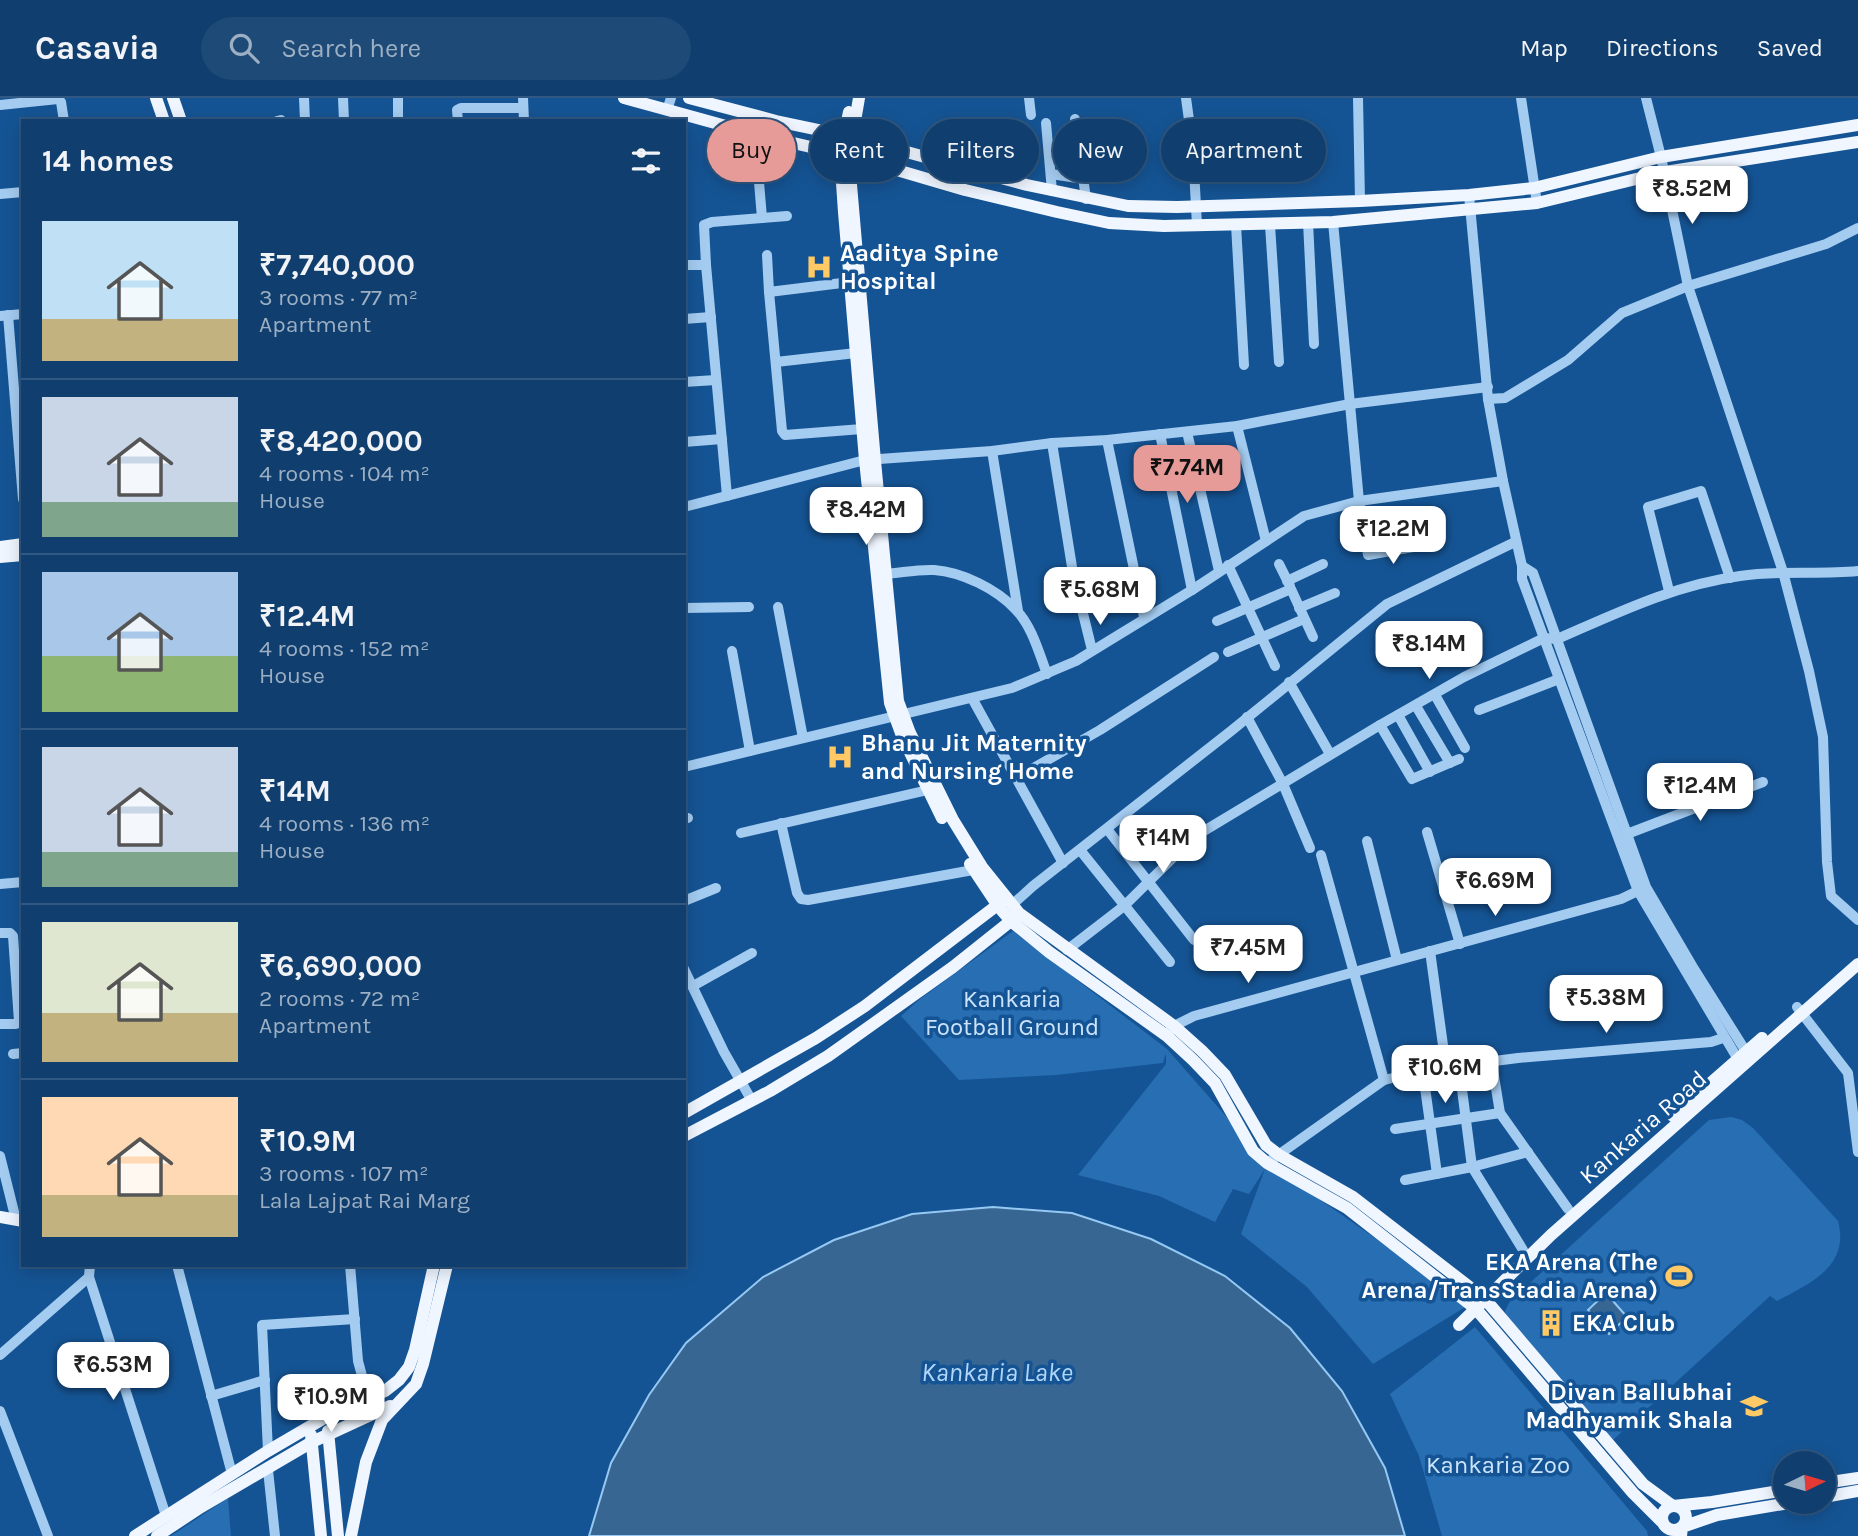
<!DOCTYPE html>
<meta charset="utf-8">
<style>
body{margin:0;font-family:Karla,sans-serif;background:#1e4a77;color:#f1f3f6;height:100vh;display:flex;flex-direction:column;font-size:26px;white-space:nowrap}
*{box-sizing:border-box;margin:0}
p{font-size:23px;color:#9cafc3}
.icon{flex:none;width:38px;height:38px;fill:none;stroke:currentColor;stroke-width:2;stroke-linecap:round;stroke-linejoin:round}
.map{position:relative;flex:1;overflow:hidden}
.details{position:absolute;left:21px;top:21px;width:665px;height:1148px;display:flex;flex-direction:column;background:#103f6f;border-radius:0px;box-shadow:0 4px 18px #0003,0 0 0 2px #305882}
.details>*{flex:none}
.hud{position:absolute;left:707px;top:21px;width:665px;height:63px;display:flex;gap:14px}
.needle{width:46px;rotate:85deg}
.fabs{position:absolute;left:1773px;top:1353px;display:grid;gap:14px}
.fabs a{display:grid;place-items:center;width:63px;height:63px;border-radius:50%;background:#103f6f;box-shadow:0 4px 18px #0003,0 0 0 2px #305882;font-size:35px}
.price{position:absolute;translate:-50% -60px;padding:0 16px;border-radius:14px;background:#fff;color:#222;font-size:23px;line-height:46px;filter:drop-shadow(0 2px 4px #0008)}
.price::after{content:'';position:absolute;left:50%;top:42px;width:21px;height:16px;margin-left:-10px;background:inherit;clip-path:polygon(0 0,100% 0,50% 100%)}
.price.selected{background:#e69b98;color:#111}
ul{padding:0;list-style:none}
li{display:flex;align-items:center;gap:21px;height:175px;padding:0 21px}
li+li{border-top:2px solid #305882}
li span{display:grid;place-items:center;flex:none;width:196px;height:140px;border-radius:0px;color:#555}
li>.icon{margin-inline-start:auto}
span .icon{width:84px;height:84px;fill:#fffc;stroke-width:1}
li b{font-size:30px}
h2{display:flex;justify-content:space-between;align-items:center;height:84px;padding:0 21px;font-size:30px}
.tag{padding:0 24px;border-radius:32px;background:#103f6f;box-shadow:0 4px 18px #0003,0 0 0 2px #305882;font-size:24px;line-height:63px}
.tag.selected{background:#e69b98;color:#111}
header{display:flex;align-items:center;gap:42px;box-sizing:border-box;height:98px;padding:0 35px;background:#103f6f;border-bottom:2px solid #305882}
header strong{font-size:33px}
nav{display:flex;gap:38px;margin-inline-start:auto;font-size:24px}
.search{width:490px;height:63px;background:#1e4a77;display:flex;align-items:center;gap:18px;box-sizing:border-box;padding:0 24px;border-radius:38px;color:#9cafc3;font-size:26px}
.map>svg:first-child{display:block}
.green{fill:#276eb3}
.water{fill:#376693;stroke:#96c8f4;stroke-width:2}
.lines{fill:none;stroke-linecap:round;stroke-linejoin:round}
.minor{stroke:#a4ccf1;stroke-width:10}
.major{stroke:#eff6ff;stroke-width:12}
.labels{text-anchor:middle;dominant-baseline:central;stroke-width:7;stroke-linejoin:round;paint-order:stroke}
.poi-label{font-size:24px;font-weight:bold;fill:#fff;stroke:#155494;text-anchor:start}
.park-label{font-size:24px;fill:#cbe4fc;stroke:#155494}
.street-label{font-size:24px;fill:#fff;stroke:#155494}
.water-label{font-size:26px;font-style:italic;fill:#b0d6f8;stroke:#155494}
</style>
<header>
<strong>Casavia</strong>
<div class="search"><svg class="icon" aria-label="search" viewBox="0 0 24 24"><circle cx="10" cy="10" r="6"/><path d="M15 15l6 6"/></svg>Search here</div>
<nav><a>Map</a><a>Directions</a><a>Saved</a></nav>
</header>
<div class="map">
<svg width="1858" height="1438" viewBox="0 0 1858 1438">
<rect width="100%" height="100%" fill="#155494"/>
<g class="green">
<path d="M1013 833 1167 951 1267 1065 1470 1206 1373 1266 1307 1189 1241 1136 1265 1071 1249 1096 1233 1091 1215 1124 1159 1098 1078 1077 1166 966V955L1163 965 1056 977 959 982 901 918 920 901Z"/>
<path d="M1731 1019 1742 1022 1753 1030 1838 1123C1850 1168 1811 1185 1777 1203L1770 1198 1613 1342 1506 1220 1505 1213 1510 1203 1709 1022Z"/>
<path d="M1475 1229 1647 1433 1648 1438H1442L1419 1358 1390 1296Z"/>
<path d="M228 1400 231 1438H171Z"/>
</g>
<g class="water">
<path d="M993 1109 1072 1115 1151 1141 1225 1178 1290 1230 1342 1293 1385 1370 1405 1438H589L611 1365 649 1297 686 1245 763 1179 834 1142 912 1116Z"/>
<path d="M1606 1195 1627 1219 1609 1236 1588 1212Z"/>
</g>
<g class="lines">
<g class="minor">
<path d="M304 0 305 23"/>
<path d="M343 0 344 23"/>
<path d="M398 0V23"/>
<path d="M523 0 524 23"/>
<path d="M1029 0 1031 17"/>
<path d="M1186 0 1193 51 1197 128"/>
<path d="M1358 0 1360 103"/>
<path d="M1521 0 1537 105"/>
<path d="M1646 0 1661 59 1688 188 1783 474 1809 573 1823 639 1827 764 1831 798 1858 822"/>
<path d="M0 7 58 1 61 4 64 23"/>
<path d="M667 12 671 0"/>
<path d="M1075 21 1086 101"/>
<path d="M277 23 281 22"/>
<path d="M458 23 457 12 461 10H523"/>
<path d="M1046 25 1052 93"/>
<path d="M1051 76 1084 81"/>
<path d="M0 96 23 94"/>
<path d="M1469 97 1488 301 1503 383 1522 468V481L1638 793 1742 968"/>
<path d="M762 120 787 118"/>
<path d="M1308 124 1314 246"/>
<path d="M1333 124 1359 403 1368 457 1413 449"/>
<path d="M1236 127 1244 267"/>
<path d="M1270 127 1279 264"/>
<path d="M767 157 769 194 850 184"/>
<path d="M684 167H706L727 398"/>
<path d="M706 167 704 127 712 124 762 120 755 36"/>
<path d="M769 194 782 333 785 337 862 331"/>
<path d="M8 217 23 401"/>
<path d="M0 218 23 216"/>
<path d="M684 221 711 219"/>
<path d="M776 264 856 255"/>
<path d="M684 284 716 282"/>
<path d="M1488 301 1505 300 1568 262 1622 215 1688 188 1826 146 1858 130"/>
<path d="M1237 328 1266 443"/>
<path d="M1187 334 1219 473"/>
<path d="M1160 336 1192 492"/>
<path d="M1107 342 1144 519"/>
<path d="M684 344 722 341"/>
<path d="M1052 345 1073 475 1092 552"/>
<path d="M992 353 1018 513"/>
<path d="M684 409 865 362 992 353 1052 345 1107 342 1237 328 1350 306 1488 289"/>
<path d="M1363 429 1412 430"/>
<path d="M1279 466 1290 488"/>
<path d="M1228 467 1275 568"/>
<path d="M1522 468 1533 475 1646 789 1694 871 1750 960"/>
<path d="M885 476C901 475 918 471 934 472 962 474 997 491 1016 512 1032 528 1039 555 1047 576"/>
<path d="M1287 483 1323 466"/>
<path d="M1669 493 1648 409 1701 393 1730 480"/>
<path d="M778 509 803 640"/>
<path d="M684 510 749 509"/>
<path d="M1299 510 1335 495"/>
<path d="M1217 523 1291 491 1313 539"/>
<path d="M732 553 750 653"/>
<path d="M1228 554 1304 521"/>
<path d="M1289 584 1330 656"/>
<path d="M1435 597 1465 650"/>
<path d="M972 600 1063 765"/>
<path d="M1416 608 1450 665"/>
<path d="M1479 612 1559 581"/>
<path d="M1398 617 1430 674"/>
<path d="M1247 619 1283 686 1310 750"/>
<path d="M1380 627 1412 681 1459 661"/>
<path d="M684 669 1012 590 1076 563 1192 492 1304 418 1359 403 1503 383"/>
<path d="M1016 680 1100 632 1214 559"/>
<path d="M684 721 688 720"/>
<path d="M781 725 797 795 801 801 808 802 973 772"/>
<path d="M1107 731 1194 842"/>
<path d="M1427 734 1460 846"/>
<path d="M741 735 928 692"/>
<path d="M1627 736 1763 684"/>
<path d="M1367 743 1397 862"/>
<path d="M1080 752 1170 864"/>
<path d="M1321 757 1384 982"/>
<path d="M0 786 23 784"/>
<path d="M684 803 716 790"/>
<path d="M1012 807 1033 788 1231 633 1387 506 1515 444"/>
<path d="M0 835H10L13 838 19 923 16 926H0"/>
<path d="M1067 852 1124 808 1194 739 1380 627 1464 579 1544 540 1557 541C1617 515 1674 487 1740 478 1779 472 1819 477 1858 473"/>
<path d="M1430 853 1446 969"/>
<path d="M684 871 724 954 752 1003"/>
<path d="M693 888 752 855"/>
<path d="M1797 909 1848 975 1858 1054"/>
<path d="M1169 935 1174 928 1194 918 1621 801 1644 790"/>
<path d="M13 956 23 955"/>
<path d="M1493 972 1500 1015 1568 1111"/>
<path d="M1423 975 1437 1076"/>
<path d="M1460 976 1472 1069 1523 1152"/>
<path d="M1395 1031 1500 1015"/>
<path d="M0 1058 16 1122"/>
<path d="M1267 1065 1384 982 1432 971 1518 960 1711 944 1723 940"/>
<path d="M1405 1082 1472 1069 1528 1054"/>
<path d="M177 1167 232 1376"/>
<path d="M350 1167 358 1263 368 1300"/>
<path d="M89 1179 166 1418"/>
<path d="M0 1257 89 1179 90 1167"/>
<path d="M211 1298 265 1282"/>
<path d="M0 1313 48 1438"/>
<path d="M268 1353 262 1227 355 1221"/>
<path d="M268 1372 275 1438"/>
</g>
<g class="major">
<path d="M156 0 164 23"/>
<path d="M173 0 181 23"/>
<path d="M624 0 755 36 849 58 965 92 1057 114 1109 125 1164 128 1333 124 1537 105 1665 74 1858 44"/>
<path d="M689 0 776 23 852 39 1027 87 1128 108 1177 109 1360 103 1469 97 1534 90 1661 59 1858 27"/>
<path d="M859 0 849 58 851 87 875 363 898 603 910 635 953 722 982 769 1019 815 1174 928 1202 953 1225 977 1266 1047 1279 1057 1353 1099 1485 1201 1643 1386 1673 1408 1712 1404 1785 1392"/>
<path d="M849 14 840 56 844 114 865 362 890 605 902 638 942 720"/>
<path d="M0 449 23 446"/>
<path d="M0 459 23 457"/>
<path d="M970 766 998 808 1011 823 1049 854 1167 938 1193 962 1215 985 1253 1053 1267 1065 1347 1110 1476 1211 1633 1395 1661 1423"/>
<path d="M684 1015 816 940 865 908 1004 802"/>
<path d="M1673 1018 1762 940"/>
<path d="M684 1038 770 993 828 958 953 869 1017 818"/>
<path d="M0 1119 23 1123"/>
<path d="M1459 1227 1551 1137 1858 866"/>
<path d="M328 1333 338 1438"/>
<path d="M311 1337 321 1438"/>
<path d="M1824 1385 1858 1380"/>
<path d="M1824 1399 1858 1393"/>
<circle cx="1674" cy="1420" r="12"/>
<path d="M135 1438 268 1353 326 1319 385 1293 399 1282 409 1269 415 1252 434 1167"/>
<path d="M157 1438 201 1409 312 1344 390 1308"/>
<path d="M351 1438 366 1364 382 1322 416 1286 423 1266 447 1167"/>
<path d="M1681 1438 1682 1429 1717 1417 1795 1404"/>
</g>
</g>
<defs>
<symbol id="hospital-bare" viewBox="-9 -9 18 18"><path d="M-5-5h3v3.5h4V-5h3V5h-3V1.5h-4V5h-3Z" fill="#ffc965" stroke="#155494" stroke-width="2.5" paint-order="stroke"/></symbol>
<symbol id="stadium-bare" viewBox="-9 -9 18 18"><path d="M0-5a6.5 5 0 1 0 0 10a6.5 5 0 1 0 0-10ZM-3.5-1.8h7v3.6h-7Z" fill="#ffc965" stroke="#155494" stroke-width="2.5" paint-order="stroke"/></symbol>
<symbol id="building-bare" viewBox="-9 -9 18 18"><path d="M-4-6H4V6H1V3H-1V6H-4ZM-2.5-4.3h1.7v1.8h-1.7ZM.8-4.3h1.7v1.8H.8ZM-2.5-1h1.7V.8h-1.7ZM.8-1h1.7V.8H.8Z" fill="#ffc965" stroke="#155494" stroke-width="2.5" paint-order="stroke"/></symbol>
<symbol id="school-bare" viewBox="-9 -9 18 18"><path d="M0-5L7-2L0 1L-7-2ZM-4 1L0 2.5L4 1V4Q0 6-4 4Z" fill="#ffc965" stroke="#155494" stroke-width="2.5" paint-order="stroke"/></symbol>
</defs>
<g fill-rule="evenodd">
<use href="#hospital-bare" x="800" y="150" width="38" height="38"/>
<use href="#hospital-bare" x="821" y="640" width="38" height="38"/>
<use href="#stadium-bare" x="1660" y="1159" width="38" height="38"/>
<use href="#building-bare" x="1532" y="1206" width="38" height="38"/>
<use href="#school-bare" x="1735" y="1289" width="38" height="38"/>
</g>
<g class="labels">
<g class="poi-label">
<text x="840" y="155">Aaditya Spine<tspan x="840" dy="28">Hospital</tspan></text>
<text x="861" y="645">Bhanu Jit Maternity<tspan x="861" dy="28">and Nursing Home</tspan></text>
<text x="1658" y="1164" text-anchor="end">EKA Arena (The<tspan x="1658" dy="28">Arena/TransStadia Arena)</tspan></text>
<text x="1572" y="1225">EKA Club</text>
<text x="1733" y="1294" text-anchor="end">Divan Ballubhai<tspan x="1733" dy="28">Madhyamik Shala</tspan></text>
</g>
<g class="park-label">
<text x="1012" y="901">Kankaria<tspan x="1012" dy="28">Football Ground</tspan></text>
<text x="1498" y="1367">Kankaria Zoo</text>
</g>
<g class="street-label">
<text transform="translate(1643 1029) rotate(-41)">Kankaria Road</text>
</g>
<g class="water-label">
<text x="997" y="1274">Kankaria Lake</text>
</g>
</g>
</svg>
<div class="fabs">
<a><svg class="needle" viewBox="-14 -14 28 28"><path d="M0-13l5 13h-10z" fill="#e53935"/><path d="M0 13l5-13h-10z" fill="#9cafc3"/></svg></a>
</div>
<b class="price" style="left:1692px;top:128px">₹8.52M</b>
<b class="price selected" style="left:1187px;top:407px">₹7.74M</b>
<b class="price" style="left:866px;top:449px">₹8.42M</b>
<b class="price" style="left:1393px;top:468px">₹12.2M</b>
<b class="price" style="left:1100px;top:529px">₹5.68M</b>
<b class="price" style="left:1429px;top:583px">₹8.14M</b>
<b class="price" style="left:1700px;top:725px">₹12.4M</b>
<b class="price" style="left:1163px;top:777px">₹14M</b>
<b class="price" style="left:1495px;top:820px">₹6.69M</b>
<b class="price" style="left:1248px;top:887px">₹7.45M</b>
<b class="price" style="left:1606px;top:937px">₹5.38M</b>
<b class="price" style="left:1445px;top:1007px">₹10.6M</b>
<b class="price" style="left:113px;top:1304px">₹6.53M</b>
<b class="price" style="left:331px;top:1336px">₹10.9M</b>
<div class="hud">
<a class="tag selected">Buy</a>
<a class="tag">Rent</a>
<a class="tag">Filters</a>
<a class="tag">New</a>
<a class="tag">Apartment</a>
</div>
<section class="details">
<h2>14 homes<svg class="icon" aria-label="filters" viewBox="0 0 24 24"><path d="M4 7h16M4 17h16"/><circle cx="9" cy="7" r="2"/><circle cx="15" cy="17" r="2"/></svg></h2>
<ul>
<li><span style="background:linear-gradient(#bfe0f5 70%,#c2b280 0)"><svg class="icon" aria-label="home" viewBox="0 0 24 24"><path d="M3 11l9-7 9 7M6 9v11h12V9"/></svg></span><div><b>₹7,740,000</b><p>3 rooms · 77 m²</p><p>Apartment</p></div></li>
<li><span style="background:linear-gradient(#c9d6e8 75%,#7fa58c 0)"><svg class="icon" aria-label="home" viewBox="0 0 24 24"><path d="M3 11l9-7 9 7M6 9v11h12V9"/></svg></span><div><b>₹8,420,000</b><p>4 rooms · 104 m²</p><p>House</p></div></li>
<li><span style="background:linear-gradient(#a9c7e8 60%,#8fb573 0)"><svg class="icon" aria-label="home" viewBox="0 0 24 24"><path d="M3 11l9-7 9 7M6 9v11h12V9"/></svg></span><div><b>₹12.4M</b><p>4 rooms · 152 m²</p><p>House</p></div></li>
<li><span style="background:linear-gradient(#c9d6e8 75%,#7fa58c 0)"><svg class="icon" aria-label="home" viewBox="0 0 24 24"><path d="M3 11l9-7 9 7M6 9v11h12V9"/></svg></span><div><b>₹14M</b><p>4 rooms · 136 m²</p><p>House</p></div></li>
<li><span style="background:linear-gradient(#dfe7d0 65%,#c2b280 0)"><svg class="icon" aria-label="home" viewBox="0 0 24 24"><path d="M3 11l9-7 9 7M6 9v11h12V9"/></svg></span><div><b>₹6,690,000</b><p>2 rooms · 72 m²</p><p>Apartment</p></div></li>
<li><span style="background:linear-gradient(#ffd9b3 70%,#c2b280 0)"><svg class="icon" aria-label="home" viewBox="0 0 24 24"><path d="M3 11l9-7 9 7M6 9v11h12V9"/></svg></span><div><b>₹10.9M</b><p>3 rooms · 107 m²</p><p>Lala Lajpat Rai Marg</p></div></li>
</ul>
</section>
</div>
